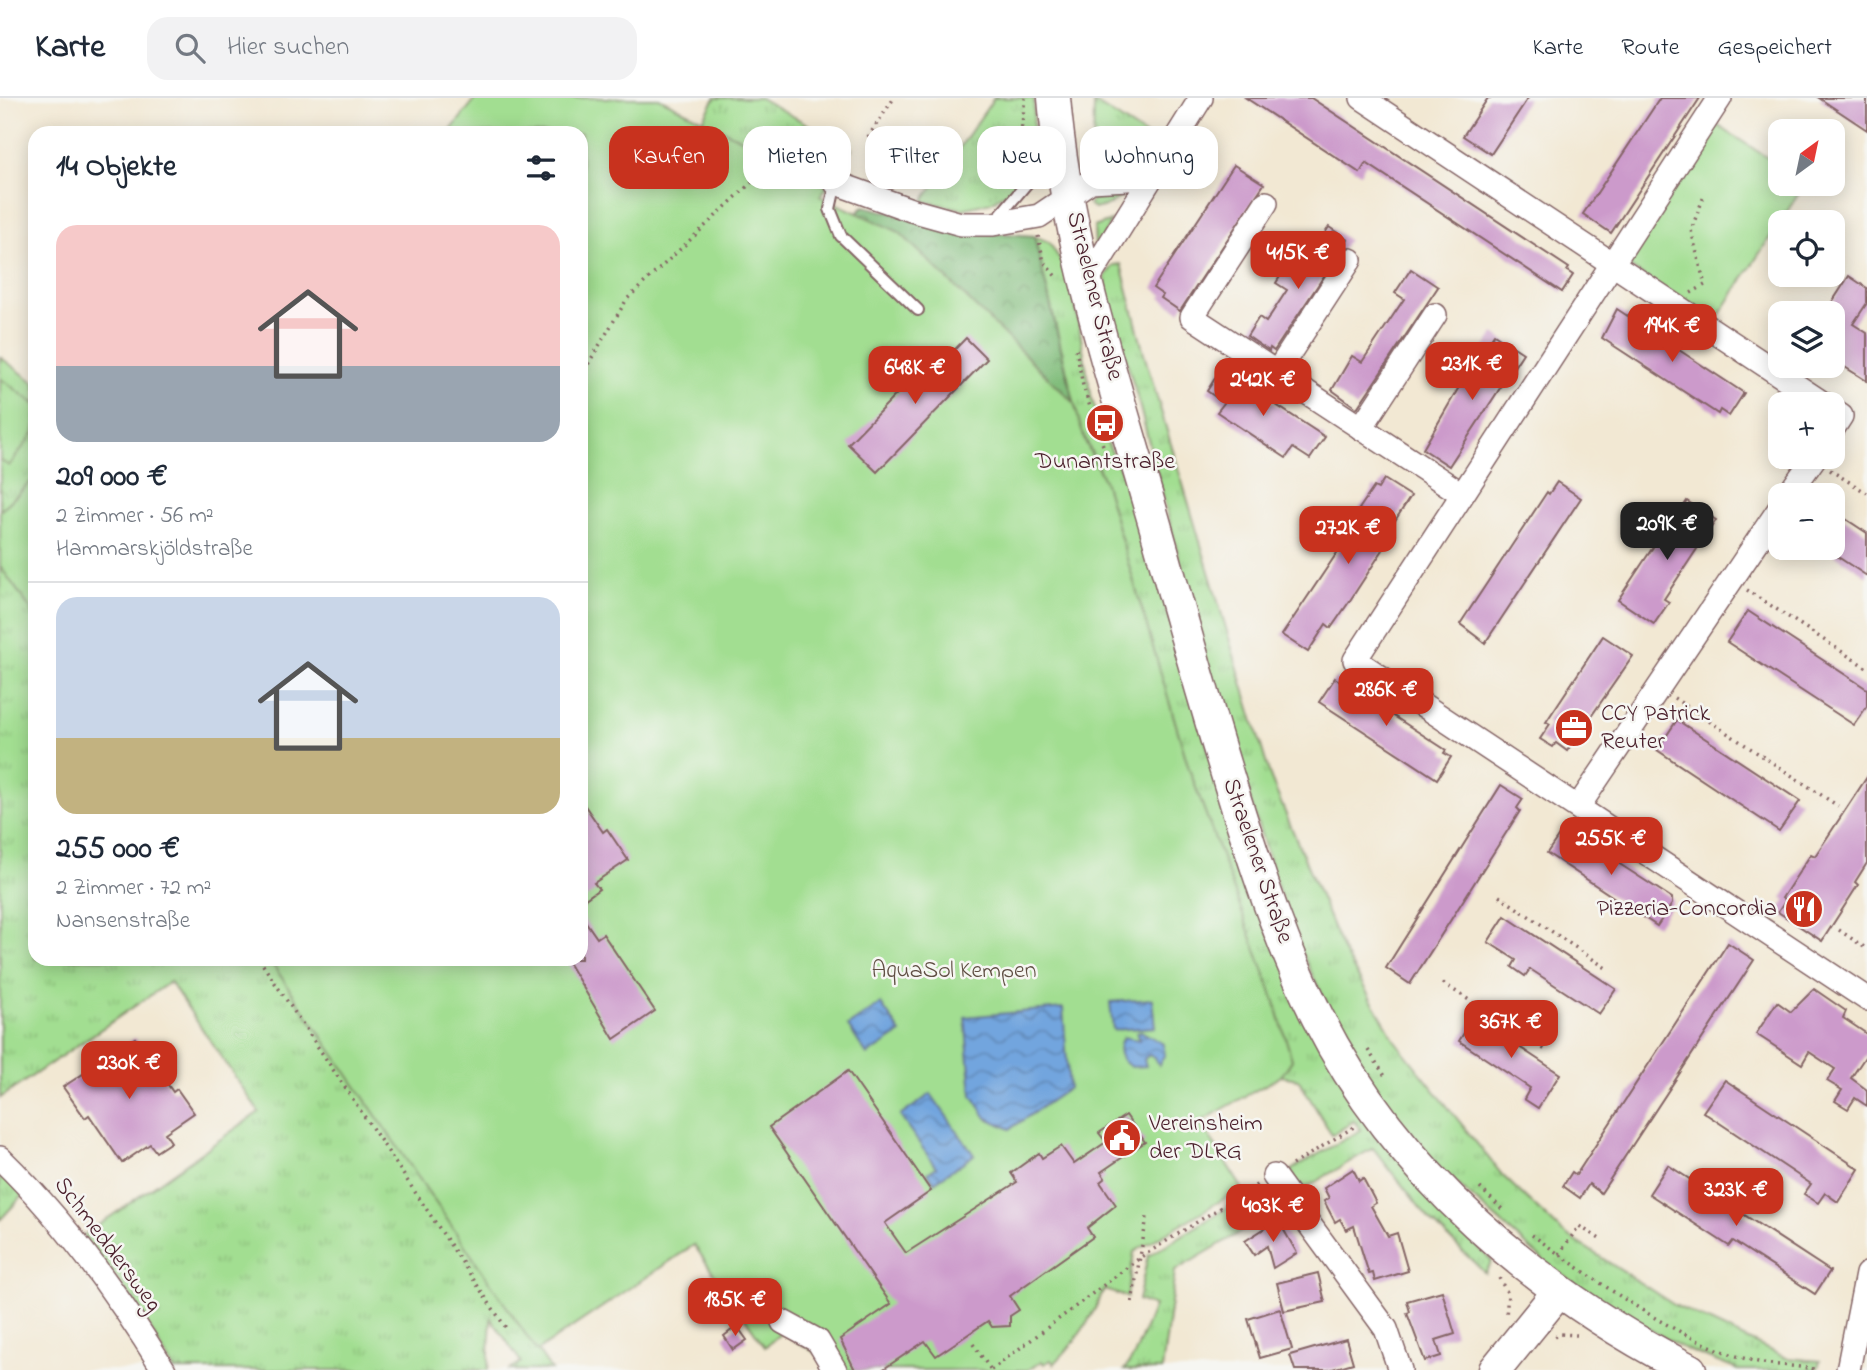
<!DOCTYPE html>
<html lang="de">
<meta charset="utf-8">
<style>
body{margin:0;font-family:"Indie Flower",sans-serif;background:#f2f2f3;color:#1f2937;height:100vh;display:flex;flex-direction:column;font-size:26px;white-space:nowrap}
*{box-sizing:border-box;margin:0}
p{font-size:23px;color:#747a83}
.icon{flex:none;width:38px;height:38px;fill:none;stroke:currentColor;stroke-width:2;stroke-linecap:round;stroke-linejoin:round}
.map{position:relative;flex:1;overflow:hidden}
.panel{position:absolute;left:28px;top:28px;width:560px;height:840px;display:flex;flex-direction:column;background:#fff;border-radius:21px;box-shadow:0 4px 18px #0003}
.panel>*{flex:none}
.banner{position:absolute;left:609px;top:28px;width:665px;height:63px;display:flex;gap:14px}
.needle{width:46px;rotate:33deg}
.controls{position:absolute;left:1768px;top:21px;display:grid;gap:14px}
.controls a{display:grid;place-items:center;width:77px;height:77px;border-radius:14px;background:#fff;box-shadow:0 4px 18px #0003;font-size:35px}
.price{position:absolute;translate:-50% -60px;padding:0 16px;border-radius:14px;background:#c8321e;color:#fff;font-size:23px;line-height:46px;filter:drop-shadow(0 2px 4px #0008)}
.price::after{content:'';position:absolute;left:50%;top:42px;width:21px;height:16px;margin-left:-10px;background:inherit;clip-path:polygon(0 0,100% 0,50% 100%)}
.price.active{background:#222;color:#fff}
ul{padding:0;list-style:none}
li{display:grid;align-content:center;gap:14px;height:371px;padding:0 28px}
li+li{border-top:2px solid #e0e1e3}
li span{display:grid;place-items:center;height:217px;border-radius:21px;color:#555}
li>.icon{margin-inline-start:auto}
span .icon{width:126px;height:126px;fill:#fffc;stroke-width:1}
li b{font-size:30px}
h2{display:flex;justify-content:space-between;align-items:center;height:84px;padding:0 28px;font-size:30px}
.pill{padding:0 24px;border-radius:21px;background:#fff;box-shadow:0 4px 18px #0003;font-size:24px;line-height:63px}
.pill.active{background:#c8321e;color:#fff}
header{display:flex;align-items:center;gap:42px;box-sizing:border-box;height:98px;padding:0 35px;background:#fff;border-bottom:2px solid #e0e1e3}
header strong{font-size:33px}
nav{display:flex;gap:38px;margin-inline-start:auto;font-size:24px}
.search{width:490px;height:63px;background:#f2f2f3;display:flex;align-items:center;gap:18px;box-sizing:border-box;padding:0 24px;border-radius:21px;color:#747a83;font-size:26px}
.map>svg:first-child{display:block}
.grass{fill:url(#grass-tufts);stroke:#767e5e;stroke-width:2}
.forest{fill:url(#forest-crowns);stroke:#666e53;stroke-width:2}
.park{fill:#a2de91;stroke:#767e5e;stroke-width:2}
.water{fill:url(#water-waves);stroke:#5e6284;stroke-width:2}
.building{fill:#cc9acb}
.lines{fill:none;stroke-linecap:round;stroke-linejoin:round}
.lane-casing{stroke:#856566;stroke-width:14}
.street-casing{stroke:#856566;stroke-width:26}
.secondary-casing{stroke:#856566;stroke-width:35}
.path{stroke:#856566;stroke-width:3.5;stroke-dasharray:2 5;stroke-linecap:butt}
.lane{stroke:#fff;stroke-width:10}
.street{stroke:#fff;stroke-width:23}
.secondary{stroke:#fff;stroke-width:32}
.labels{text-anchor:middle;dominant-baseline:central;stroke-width:5;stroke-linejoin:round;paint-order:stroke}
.street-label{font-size:24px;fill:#4a1f2b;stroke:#f6f6f2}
.poi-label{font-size:24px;fill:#4a1f2b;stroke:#f6f6f2;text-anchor:start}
.park-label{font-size:24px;fill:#604f44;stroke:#f6f6f2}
</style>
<header>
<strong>Karte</strong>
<div class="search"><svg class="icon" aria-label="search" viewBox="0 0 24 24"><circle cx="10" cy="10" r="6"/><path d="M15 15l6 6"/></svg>Hier suchen</div>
<nav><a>Karte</a><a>Route</a><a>Gespeichert</a></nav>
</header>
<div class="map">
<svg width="1867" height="1272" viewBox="0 0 1867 1272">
<defs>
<pattern id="grass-tufts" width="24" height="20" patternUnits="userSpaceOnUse" patternTransform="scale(1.75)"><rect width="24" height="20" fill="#a2de91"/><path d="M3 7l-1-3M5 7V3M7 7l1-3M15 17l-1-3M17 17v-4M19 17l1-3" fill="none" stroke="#8dbe7d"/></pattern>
<pattern id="forest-crowns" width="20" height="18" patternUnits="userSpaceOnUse" patternTransform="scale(1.75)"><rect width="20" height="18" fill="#81bd7b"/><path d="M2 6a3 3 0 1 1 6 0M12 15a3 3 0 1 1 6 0" fill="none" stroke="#6c9965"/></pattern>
<pattern id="water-waves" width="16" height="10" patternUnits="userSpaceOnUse" patternTransform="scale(1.75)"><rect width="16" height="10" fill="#72a5de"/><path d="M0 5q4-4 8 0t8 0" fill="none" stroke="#6086b4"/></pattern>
</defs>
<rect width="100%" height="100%" fill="#f6f6f2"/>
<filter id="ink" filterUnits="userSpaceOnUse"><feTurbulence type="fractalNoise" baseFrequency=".0143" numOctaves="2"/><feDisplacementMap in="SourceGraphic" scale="14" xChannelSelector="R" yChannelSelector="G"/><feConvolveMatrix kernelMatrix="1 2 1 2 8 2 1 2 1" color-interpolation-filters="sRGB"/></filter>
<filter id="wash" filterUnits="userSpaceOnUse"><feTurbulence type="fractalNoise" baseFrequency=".00686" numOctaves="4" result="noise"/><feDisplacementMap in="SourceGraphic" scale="28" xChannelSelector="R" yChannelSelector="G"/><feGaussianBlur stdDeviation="1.57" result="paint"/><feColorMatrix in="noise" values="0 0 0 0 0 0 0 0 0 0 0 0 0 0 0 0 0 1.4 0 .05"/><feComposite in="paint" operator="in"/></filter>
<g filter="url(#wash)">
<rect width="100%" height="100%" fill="#f2e8d3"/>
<g class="grass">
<path d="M715 0H760L852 51 845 62 793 34 777 59 767 65 759 50 703 22Z"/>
<path d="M994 0H1034L1033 54 1012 91 991 104 963 111 923 103Z"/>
<path d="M1094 4 1148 39 1157 37C1155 58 1139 63 1123 71L1093 60Z"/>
<path d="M1134 87 1136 90 1106 108 1094 111 1089 107 1092 101Z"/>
<path d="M1111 123 1098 148H1095L1094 129Z"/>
<path d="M1034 138 1049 144 1065 170 1075 205 1092 302 1104 338 1124 379 1151 461 1250 791 1450 1121 1492 1163 1485 1175 1429 1121 1373 1050 1295 1096 1286 1081 1294 1070 1361 1032 1354 1023 1332 1037 1298 981 1281 978 1292 962 1274 901 1189 671 1104 383 1080 328Z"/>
<path d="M1121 166 1144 256 1271 681 1343 853 1396 944 1503 1078 1562 1134 1674 1207 1786 1260 1820 1263 1817 1272H1738L1685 1251 1610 1209 1551 1169 1439 1070 1379 997 1343 940 1293 837 1206 564 1138 302 1107 196 1105 178 1114 167Z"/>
<path d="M0 259 35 285V380L0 413Z"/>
<path d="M0 468 35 517V861H269L551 1272H510L521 1264 491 1220 488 1272H174L135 1205 83 1138 259 1014 170 884 0 1000Z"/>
<path d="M0 1069 26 1094 0 1122Z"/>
<path d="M1257 1092 1275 1093 1286 1107 1175 1173 1162 1272H1124L1134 1258 1154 1208 1138 1202 1148 1158Z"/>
</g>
<path class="forest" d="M864 108 958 132 1034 138 1074 305 899 134 857 115Z"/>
<g class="park">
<path d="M476 0H659L759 50 767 65 828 88 820 98 899 134 1074 305 1085 343 1104 383 1189 671 1274 901 1292 962 1281 978 1200 1024 1242 1090 1134 1154 1127 1199 1104 1192C1091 1221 1077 1243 1054 1266L1051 1262 1044 1266 1042 1263 1028 1272H843L782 1234 765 1249 694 1147 537 1253 269 861H581V35H449Z"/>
<path d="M1711 23 1780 68V86H1805L1714 225 1625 166Z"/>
<path d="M0 280 35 306V333L9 368 0 362Z"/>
<path d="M35 380V517L0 468V413Z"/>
</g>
<g class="water">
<path d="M1152 901 1155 929 1113 932 1110 904Z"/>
<path d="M881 906 901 935 867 957 848 928Z"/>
<path d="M1063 910 1069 990 1010 1031 987 1020 972 997 965 919Z"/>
<path d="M1141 933 1163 946 1165 956 1159 967 1155 960 1149 957 1144 961 1146 968 1132 969C1119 963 1116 951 1123 939L1139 942 1137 935Z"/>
<path d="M931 996 974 1057 934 1084 928 1075 936 1069 900 1018Z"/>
</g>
<g id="blocks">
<g class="building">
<path d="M1246 0H1311L1569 170 1567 173 1573 177 1562 194 1366 65 1360 75Z"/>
<path d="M1488 0H1528L1491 56 1463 38Z"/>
<path d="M1660 0H1700L1611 135 1583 116Z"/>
<path d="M1819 0H1867V32Z"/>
<path d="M1234 67 1264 86 1180 213 1161 200 1163 197 1153 190Z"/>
<path d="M1329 129 1348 142 1274 253 1270 250 1269 253 1247 238 1259 219 1266 224 1287 192 1276 185 1286 169 1298 176Z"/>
<path d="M1411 171 1438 189 1357 310 1332 292 1352 258 1362 264 1404 201 1395 195Z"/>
<path d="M1849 178 1867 190V205L1853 226 1867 235V283L1832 261V215H1825Z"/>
<path d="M1617 211 1744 295 1729 318 1720 312 1718 316 1602 240Z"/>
<path d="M1494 236 1523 255 1449 368 1423 351 1462 284 1465 286 1477 282 1493 259 1483 252Z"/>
<path d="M966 240 987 261 877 374 848 346 922 270 929 278Z"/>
<path d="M1221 271 1325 339 1310 361 1293 350 1286 360 1217 314 1224 305 1207 293Z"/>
<path d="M1384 381 1411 398 1383 441 1388 444 1349 504 1331 530 1326 526 1308 554 1282 537 1357 425 1363 414 1359 411 1374 389 1378 391Z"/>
<path d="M1557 384 1581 400 1485 545 1460 526 1547 394 1549 396Z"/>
<path d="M1687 403 1716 422 1664 501 1669 504 1654 526 1618 502 1679 410 1681 412Z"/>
<path d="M1832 412 1867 435V478L1832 455Z"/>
<path d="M1748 513 1867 591V608L1854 627 1727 544Z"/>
<path d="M1603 538 1633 558 1567 653 1556 645 1553 649 1540 641 1550 626 1546 624Z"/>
<path d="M1335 580 1446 652 1444 655 1451 659 1437 681 1319 604Z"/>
<path d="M1677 622 1800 703 1779 733 1657 652Z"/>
<path d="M1867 679V765L1855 784 1858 787 1822 843 1778 814 1786 802 1782 800 1811 756 1815 758Z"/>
<path d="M1501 687 1523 701 1517 710 1520 713 1410 886 1386 870Z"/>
<path d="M581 702 603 734 607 731 628 762 594 785 599 791 581 804Z"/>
<path d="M1564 730 1672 800V806L1657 828 1547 755Z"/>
<path d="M581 817 597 840 603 836 655 913 614 941 566 861H581Z"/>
<path d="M1505 818 1616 891 1599 916 1530 871 1525 878 1512 869 1516 862 1488 844Z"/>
<path d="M1728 845 1754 862 1601 1095 1589 1086 1580 1100 1563 1088 1572 1074 1576 1077Z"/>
<path d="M1814 891 1846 913 1843 920 1867 936V956L1851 980 1867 992V1008L1855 1000 1848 1011 1835 1003 1842 992 1827 983 1835 971 1809 954 1802 966 1756 936 1777 904 1791 914Z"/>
<path d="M1474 919 1560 976 1538 1010 1524 1001 1530 990 1459 943Z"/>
<path d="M135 940 173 994 177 991 194 1015 165 1035 171 1044 156 1054 150 1046 122 1065 89 1017 85 1020 63 989 92 970 88 965 104 955 107 959Z"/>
<path d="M848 973 931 1093 885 1125 906 1155 1017 1084 1011 1075 1039 1055 1042 1060 1061 1048 1074 1066 1106 1044 1099 1035 1126 1017 1145 1044 1101 1074 1105 1080 1100 1084 1116 1107 1087 1130 1093 1139 1010 1198 1019 1212 1010 1218V1228L992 1229 988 1223 936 1258 925 1243 882 1272H855L840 1241 891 1206 769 1029Z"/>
<path d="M1725 982 1859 1071 1838 1104 1825 1095 1818 1105 1804 1096 1811 1086 1703 1014Z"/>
<path d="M1668 1067 1830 1173 1815 1196 1733 1143 1729 1148 1649 1096Z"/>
<path d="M1353 1071 1359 1083 1363 1080 1376 1105 1371 1108 1388 1138 1397 1135 1408 1173 1375 1183 1373 1175 1369 1176 1354 1128 1346 1132 1340 1121 1335 1124 1324 1103 1329 1100 1324 1090Z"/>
<path d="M1278 1122 1297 1155 1273 1170 1267 1148 1254 1157 1245 1143Z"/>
<path d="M1318 1175 1325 1204 1284 1213 1277 1185Z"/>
<path d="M1442 1193 1455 1236 1436 1242 1441 1258 1425 1263 1407 1215 1410 1214 1407 1203Z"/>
<path d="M1280 1211 1292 1251 1260 1260 1248 1221Z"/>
<path d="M737 1228 747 1242 733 1252 724 1238Z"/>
<path d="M1346 1241 1353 1265 1329 1272H1295L1290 1257Z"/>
</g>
</g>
</g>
<g filter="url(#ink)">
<use href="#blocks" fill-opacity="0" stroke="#856566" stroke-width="2"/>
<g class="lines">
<defs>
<g id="lane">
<path d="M836 85 830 111 841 138 918 212"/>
<path d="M995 123 1028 84 1051 41"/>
</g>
<g id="street">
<path d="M1362 0 1824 306"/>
<path d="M1720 0 1355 562 1867 901"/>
<path d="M836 85 911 112 961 126H993L1039 118 1091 83 1128 81 1158 66"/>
<path d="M1266 105 1192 219 1462 396"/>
<path d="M1087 183 1201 0"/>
<path d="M1277 274 1350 162"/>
<path d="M1832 312 1841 318 1832 332"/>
<path d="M1361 330 1435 217"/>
<path d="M1788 397 1815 359"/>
<path d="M1578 709 1780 410"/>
<path d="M0 1060C65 1123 117 1195 164 1272"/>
<path d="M1274 1078 1386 1231 1400 1272"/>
<path d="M783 1224 818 1243 835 1272"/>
<path d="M1848 1272 1867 1176"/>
</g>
<g id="secondary">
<path d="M1054 0C1066 147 1117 292 1157 434 1182 524 1208 615 1236 705 1259 778 1283 851 1318 920 1397 1076 1537 1194 1690 1272"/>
<path d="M1495 1272 1559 1193"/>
</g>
</defs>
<use href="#lane" class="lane-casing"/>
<use href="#street" class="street-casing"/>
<use href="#secondary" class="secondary-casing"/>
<g class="path">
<path d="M868 39 894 0"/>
<path d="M1017 71 1025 0"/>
<path d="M1038 138 1044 164 1057 180"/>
<path d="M1691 195 1705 187 1691 132 1704 98"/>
<path d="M1076 251 1083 288 1111 371"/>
<path d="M581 278 627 201 768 69 784 62 818 77"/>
<path d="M1830 372 1867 395"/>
<path d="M1747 492 1867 570"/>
<path d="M1674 600 1838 708"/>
<path d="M1499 798 1609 872"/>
<path d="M1839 832 1867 851"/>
<path d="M259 861 506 1230"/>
<path d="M1443 885 1547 953"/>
<path d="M1368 952 1387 981"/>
<path d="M1292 1067 1357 1027"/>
<path d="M1480 1090 1502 1111"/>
<path d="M1532 1137C1596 1182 1680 1246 1758 1264 1777 1268 1797 1267 1817 1272"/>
<path d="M1559 1156 1579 1128 1603 1143"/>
<path d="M1499 1180 1508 1196 1506 1218"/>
<path d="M1132 1204 1147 1119"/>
<path d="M1555 1239 1560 1236 1577 1237"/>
<path d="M973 1246 991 1272"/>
<path d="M991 1272 1141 1159 1258 1086"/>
</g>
<use href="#lane" class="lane"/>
<use href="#street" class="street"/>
<use href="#secondary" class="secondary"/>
</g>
</g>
<defs>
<symbol id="bus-disc" viewBox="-11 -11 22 22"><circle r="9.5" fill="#c8321e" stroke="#f6f6f2"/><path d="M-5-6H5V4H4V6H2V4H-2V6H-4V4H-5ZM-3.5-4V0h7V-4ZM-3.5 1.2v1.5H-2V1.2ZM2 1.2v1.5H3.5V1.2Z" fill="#fff"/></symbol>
<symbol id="office-disc" viewBox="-11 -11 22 22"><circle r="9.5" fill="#c8321e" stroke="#f6f6f2"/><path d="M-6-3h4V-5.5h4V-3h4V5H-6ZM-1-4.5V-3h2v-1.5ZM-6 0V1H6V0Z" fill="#fff"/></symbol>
<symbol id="restaurant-disc" viewBox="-11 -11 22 22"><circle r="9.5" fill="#c8321e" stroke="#f6f6f2"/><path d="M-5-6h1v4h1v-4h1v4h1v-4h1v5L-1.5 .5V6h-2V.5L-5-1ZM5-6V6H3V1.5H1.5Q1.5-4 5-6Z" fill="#fff"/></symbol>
<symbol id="civic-disc" viewBox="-11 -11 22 22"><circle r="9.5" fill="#c8321e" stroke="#f6f6f2"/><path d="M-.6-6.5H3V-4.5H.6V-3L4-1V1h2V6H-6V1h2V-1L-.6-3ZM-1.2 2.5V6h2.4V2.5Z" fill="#fff"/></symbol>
</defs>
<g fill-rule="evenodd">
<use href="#bus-disc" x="1083" y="303" width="44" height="44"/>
<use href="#office-disc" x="1552" y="608" width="44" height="44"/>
<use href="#restaurant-disc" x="1782" y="789" width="44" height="44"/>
<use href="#civic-disc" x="1100" y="1018" width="44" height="44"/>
</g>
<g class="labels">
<g class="street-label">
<text transform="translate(1094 198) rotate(76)">Straelener Straße</text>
<text transform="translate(1257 763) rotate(71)">Straelener Straße</text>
<text transform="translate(107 1147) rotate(53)">Schmeddersweg</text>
</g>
<g class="poi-label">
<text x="1105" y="364" text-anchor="middle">Dunantstraße</text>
<text x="1601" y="616">CCY Patrick<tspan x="1601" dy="28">Reuter</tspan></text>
<text x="1777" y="811" text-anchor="end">Pizzeria-Concordia</text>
<text x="1149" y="1026">Vereinsheim<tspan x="1149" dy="28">der DLRG</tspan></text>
</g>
<g class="park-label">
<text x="954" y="873">AquaSol Kempen</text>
</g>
</g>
</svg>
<div class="controls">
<a><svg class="needle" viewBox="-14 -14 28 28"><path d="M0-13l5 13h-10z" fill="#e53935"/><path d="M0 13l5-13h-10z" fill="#747a83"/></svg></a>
<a><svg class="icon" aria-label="locate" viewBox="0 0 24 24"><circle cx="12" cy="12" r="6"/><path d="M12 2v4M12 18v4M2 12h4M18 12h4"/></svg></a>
<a><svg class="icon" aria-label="layers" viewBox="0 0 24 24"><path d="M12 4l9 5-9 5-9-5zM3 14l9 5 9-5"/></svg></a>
<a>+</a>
<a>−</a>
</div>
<b class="price" style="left:1298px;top:193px">415K €</b>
<b class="price" style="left:1672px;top:266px">194K €</b>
<b class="price" style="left:1472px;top:304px">231K €</b>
<b class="price" style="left:915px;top:308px">648K €</b>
<b class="price" style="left:1263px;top:320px">242K €</b>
<b class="price active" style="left:1667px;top:464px">209K €</b>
<b class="price" style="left:1348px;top:468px">272K €</b>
<b class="price" style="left:1386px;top:630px">286K €</b>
<b class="price" style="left:1611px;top:779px">255K €</b>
<b class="price" style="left:1511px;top:962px">367K €</b>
<b class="price" style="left:129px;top:1003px">230K €</b>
<b class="price" style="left:1736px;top:1130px">323K €</b>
<b class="price" style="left:1273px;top:1146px">403K €</b>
<b class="price" style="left:735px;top:1240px">185K €</b>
<div class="banner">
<a class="pill active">Kaufen</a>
<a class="pill">Mieten</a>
<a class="pill">Filter</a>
<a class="pill">Neu</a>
<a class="pill">Wohnung</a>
</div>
<section class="panel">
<h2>14 Objekte<svg class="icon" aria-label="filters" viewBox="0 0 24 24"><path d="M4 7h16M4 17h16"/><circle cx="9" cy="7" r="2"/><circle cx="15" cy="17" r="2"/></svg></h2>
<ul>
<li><span style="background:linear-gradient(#f6c9c9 65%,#9aa5b1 0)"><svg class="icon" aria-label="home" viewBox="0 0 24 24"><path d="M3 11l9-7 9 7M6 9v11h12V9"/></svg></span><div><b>209 000 €</b><p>2 Zimmer · 56 m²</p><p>Hammarskjöldstraße</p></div></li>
<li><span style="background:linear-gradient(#c9d6e8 65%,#c2b280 0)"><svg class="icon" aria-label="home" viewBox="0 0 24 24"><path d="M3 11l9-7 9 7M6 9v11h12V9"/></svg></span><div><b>255 000 €</b><p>2 Zimmer · 72 m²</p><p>Nansenstraße</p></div></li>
</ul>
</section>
</div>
